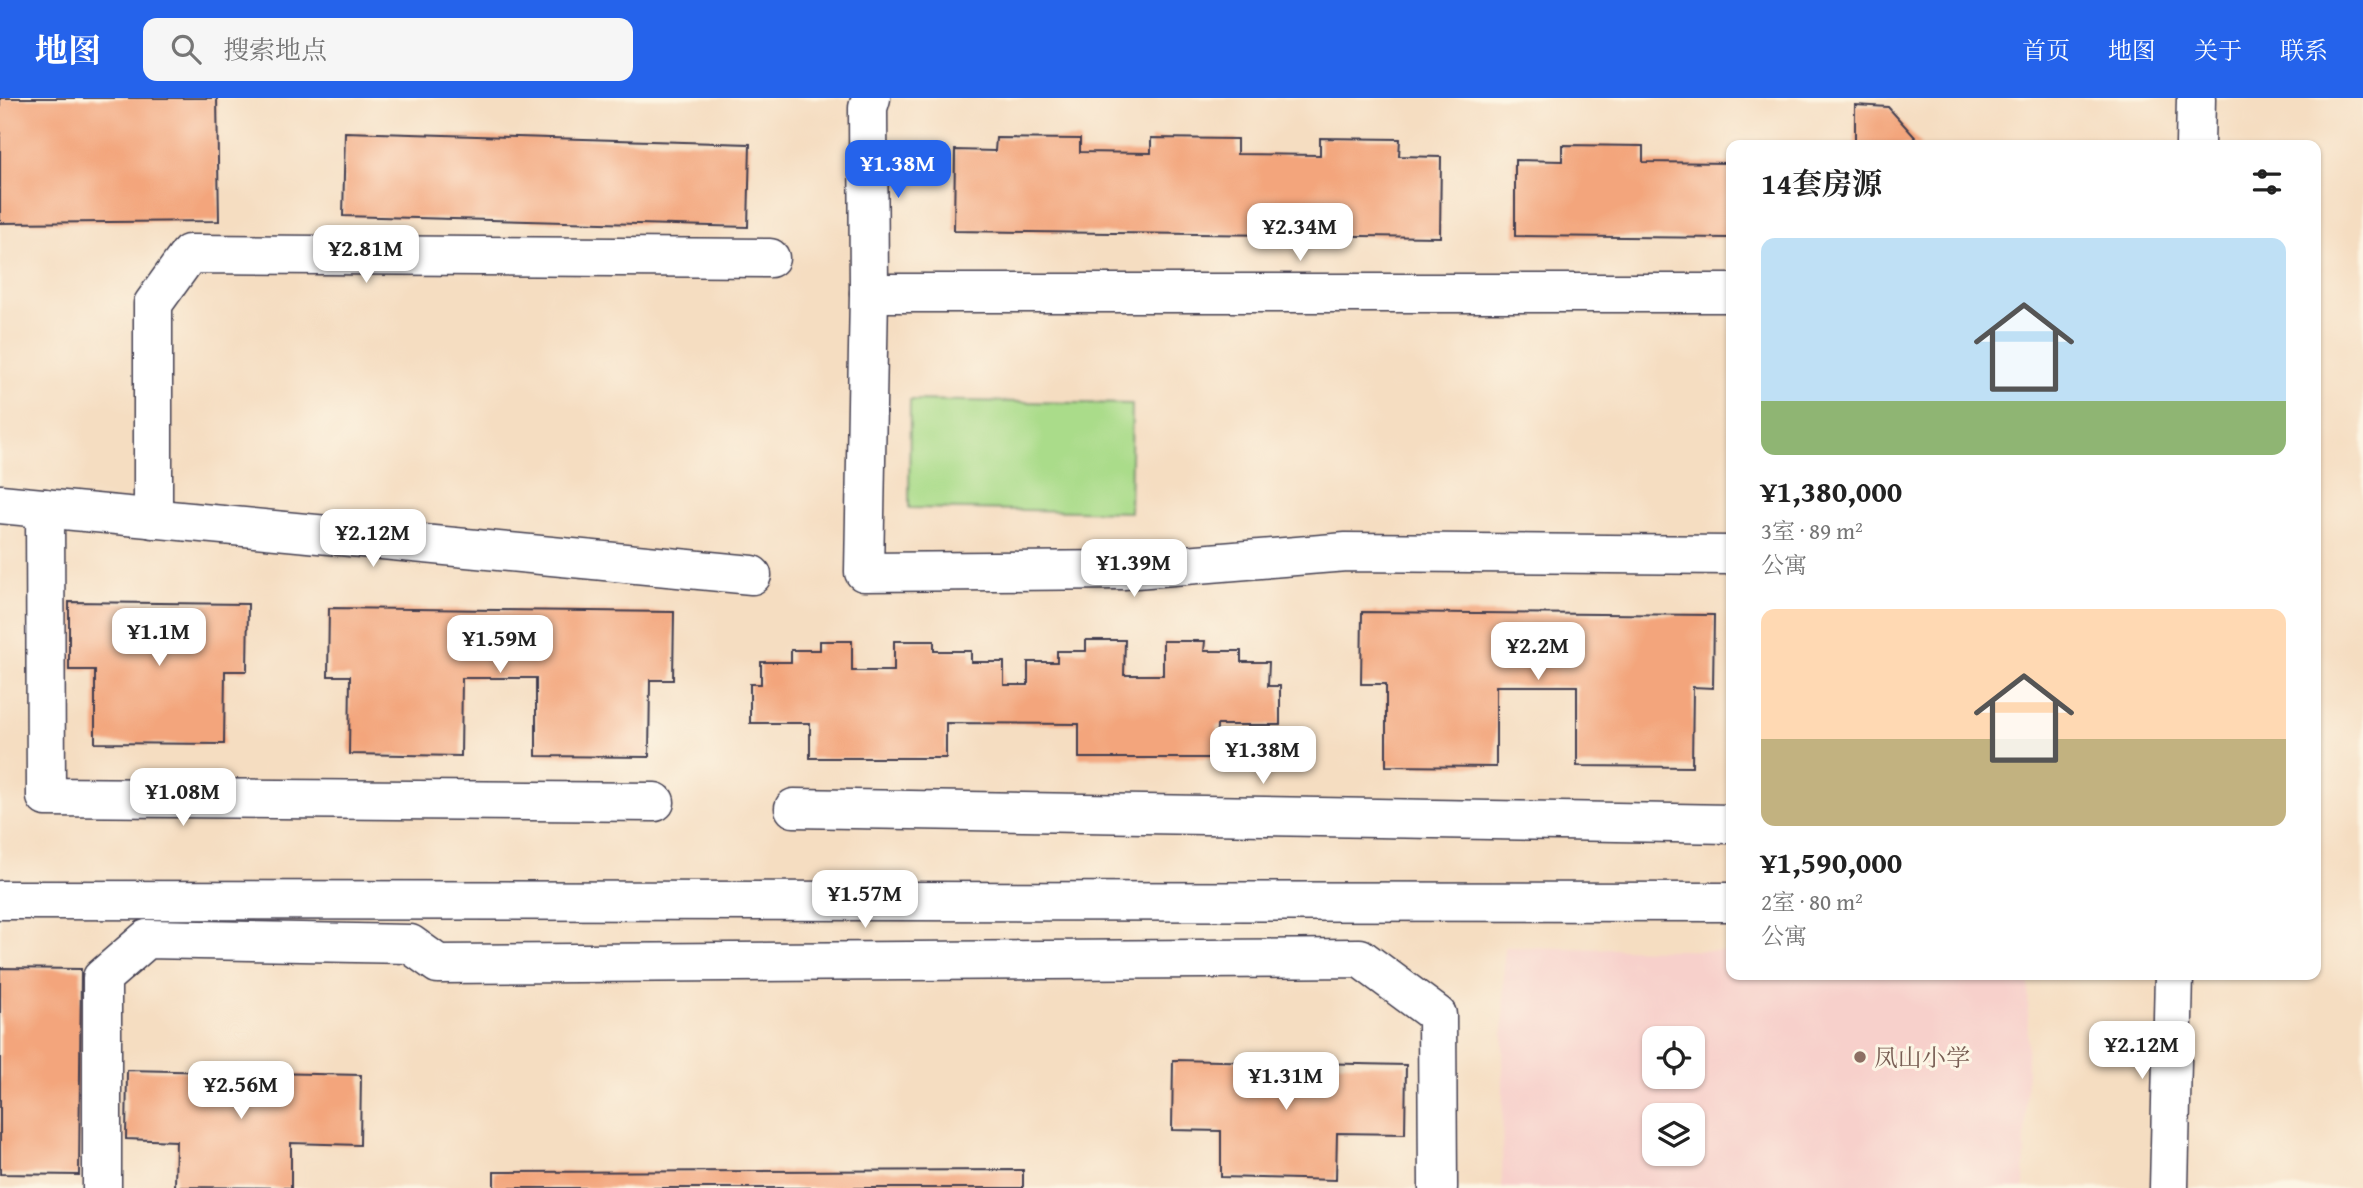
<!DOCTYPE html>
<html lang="zh">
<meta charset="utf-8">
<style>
body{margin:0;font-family:"Gentium Book Plus","Noto Serif SC",serif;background:#f6f6f6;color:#222;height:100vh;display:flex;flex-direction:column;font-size:26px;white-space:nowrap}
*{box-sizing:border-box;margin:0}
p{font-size:23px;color:#767676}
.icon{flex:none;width:38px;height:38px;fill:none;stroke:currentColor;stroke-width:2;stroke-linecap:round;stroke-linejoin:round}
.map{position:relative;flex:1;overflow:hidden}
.side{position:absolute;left:1726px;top:42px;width:595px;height:840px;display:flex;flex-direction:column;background:#fff;border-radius:14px;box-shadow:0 2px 5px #0004}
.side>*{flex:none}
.buttons{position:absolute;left:1642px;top:928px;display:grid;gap:14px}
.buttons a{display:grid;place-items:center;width:63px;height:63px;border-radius:14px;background:#fff;box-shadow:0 2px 5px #0004;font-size:35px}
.price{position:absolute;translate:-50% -60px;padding:0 16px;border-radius:14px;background:#fff;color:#222;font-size:23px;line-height:46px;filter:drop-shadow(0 2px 4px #0008)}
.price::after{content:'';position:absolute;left:50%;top:42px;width:21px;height:16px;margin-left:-10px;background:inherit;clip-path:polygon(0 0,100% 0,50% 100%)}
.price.current{background:#2563eb;color:#fff}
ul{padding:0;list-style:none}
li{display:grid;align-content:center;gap:14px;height:371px;padding:0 35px}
li span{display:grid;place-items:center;height:217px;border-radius:14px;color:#555}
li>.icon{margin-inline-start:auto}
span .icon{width:126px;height:126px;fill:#fffc;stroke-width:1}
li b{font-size:30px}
h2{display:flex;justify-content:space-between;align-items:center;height:84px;padding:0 35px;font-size:30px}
header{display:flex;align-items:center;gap:42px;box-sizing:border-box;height:98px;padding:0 35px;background:#2563eb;color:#fff}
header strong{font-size:33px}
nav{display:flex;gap:38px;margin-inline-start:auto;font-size:24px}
.search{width:490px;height:63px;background:#f6f6f6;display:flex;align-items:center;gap:18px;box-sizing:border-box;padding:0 24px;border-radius:14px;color:#767676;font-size:26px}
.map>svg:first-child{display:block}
.built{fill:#f7d0cb;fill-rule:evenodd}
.green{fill:#aadc8a;stroke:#667f62;stroke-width:2}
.building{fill:#f3a57b}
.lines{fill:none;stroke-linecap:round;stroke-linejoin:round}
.minor-casing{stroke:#423e4f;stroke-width:41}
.minor{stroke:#fff;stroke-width:38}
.education-dot{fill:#8d6e63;stroke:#fcf5e5;stroke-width:2.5}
.labels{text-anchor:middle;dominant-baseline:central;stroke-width:6;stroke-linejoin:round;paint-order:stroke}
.education-label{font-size:24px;fill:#785e54;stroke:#fcf5e5;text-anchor:start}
</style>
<header>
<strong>地图</strong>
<div class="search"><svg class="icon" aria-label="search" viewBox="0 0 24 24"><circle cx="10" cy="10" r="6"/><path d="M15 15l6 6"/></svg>搜索地点</div>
<nav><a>首页</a><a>地图</a><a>关于</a><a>联系</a></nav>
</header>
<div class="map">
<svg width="2363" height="1090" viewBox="0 0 2363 1090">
<rect width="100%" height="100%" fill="#fcf5e5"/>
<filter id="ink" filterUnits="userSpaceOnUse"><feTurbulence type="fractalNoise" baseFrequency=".0143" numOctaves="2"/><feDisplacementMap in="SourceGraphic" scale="14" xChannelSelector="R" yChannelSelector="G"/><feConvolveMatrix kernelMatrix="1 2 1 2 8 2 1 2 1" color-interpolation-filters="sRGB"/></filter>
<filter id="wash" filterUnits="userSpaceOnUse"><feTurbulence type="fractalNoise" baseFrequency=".00686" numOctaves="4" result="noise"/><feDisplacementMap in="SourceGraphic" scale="28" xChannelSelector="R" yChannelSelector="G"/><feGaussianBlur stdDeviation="1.57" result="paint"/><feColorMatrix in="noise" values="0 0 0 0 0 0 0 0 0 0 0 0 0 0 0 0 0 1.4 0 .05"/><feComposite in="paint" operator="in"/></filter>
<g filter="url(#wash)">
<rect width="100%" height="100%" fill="#f5ddc1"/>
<path class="built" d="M1504 849 1731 853V877H2029L2024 1090H1502ZM1654 940H1692V978H1654ZM1654 1017H1692V1055H1654Z"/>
<path class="green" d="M910 302 1132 306 1130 414 909 410Z"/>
<g id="blocks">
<g class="building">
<path d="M0 0H217L219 123 0 125Z"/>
<path d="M1855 7 1888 9 1922 47H1855Z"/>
<path d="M345 34 750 46 748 129 343 118Z"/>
<path d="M996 40 1080 41V54L1151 55V40L1237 41V56L1320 57V40L1400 41 1399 58 1441 59 1440 139 954 133 955 52 995 53Z"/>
<path d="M1562 47 1643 48V64L1731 65V140L1515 138V62L1562 63Z"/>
<path d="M69 504 248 506 247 573H225L224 646 95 645V572H69Z"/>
<path d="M329 510 674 514 673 582H650L649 659 536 658V580H462L461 658 349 656 350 578H328Z"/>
<path d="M1362 514 1714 517 1713 590 1693 589 1692 669 1577 668V588H1496V669L1386 668V586H1361Z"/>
<path d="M1086 542H1125L1124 577H1163V543H1205L1204 553H1241V564H1269L1268 588H1280V627H1217L1216 660H1079V626L946 625V660H810V625H750V586H761V564H791V552H820V543H852V573H894V543H934V553H971V564H1004V587H1028V564H1057V553H1086Z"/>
<path d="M0 870 81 871 79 1077 0 1076Z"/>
<path d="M1173 962 1406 967 1405 1036 1337 1035 1336 1082 1221 1079V1033L1172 1032Z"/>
<path d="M127 972 361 977 360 1047 291 1045V1090L175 1089 176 1043 126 1041Z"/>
<path d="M1023 1072V1090H494V1074Z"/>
</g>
</g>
</g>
<g filter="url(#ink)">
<use href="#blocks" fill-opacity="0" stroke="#423e4f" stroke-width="2"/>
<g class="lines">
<defs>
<g id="minor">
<path d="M871 0 868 10 869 195 864 474 1123 472 1346 454 1731 457"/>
<path d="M2195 47 2196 0"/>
<path d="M869 195H1731"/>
<path d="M0 406 752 477"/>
<path d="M45 410 46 699 655 704"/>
<path d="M153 421V206L189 156 770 160"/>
<path d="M794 710 1731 726"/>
<path d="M0 802 1731 804"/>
<path d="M102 1090V880L147 841 410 846 438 866 1360 860 1437 917 1438 1090"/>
<path d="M2169 1090 2174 877"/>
</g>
</defs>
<use href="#minor" class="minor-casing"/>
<use href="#minor" class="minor"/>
</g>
</g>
<circle class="education-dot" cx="1860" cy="959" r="7"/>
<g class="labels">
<g class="education-label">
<text x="1874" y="959">凤山小学</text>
</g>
</g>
</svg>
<div class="buttons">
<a><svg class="icon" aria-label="locate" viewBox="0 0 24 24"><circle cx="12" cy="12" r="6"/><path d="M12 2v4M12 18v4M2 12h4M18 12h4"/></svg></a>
<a><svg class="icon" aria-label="layers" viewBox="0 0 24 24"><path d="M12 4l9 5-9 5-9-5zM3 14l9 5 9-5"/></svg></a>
</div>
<b class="price current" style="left:898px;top:102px">¥1.38M</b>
<b class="price" style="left:1300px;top:165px">¥2.34M</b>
<b class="price" style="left:366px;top:187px">¥2.81M</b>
<b class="price" style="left:373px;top:471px">¥2.12M</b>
<b class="price" style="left:1134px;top:501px">¥1.39M</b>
<b class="price" style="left:159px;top:570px">¥1.1M</b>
<b class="price" style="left:500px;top:577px">¥1.59M</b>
<b class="price" style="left:1538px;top:584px">¥2.2M</b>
<b class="price" style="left:1263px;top:688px">¥1.38M</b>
<b class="price" style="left:183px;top:730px">¥1.08M</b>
<b class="price" style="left:865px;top:832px">¥1.57M</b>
<b class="price" style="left:2142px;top:983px">¥2.12M</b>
<b class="price" style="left:1286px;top:1014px">¥1.31M</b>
<b class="price" style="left:241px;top:1023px">¥2.56M</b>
<section class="side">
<h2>14套房源<svg class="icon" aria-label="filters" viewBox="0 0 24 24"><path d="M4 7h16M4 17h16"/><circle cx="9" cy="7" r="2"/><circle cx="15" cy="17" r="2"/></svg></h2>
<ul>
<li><span style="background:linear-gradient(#bfe0f5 75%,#8fb573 0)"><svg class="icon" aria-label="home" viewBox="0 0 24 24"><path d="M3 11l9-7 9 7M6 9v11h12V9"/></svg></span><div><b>¥1,380,000</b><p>3室 · 89 m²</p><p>公寓</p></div></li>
<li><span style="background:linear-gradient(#ffd9b3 60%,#c2b280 0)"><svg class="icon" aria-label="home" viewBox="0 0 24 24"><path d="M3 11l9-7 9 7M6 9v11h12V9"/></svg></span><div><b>¥1,590,000</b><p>2室 · 80 m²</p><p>公寓</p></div></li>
</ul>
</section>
</div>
